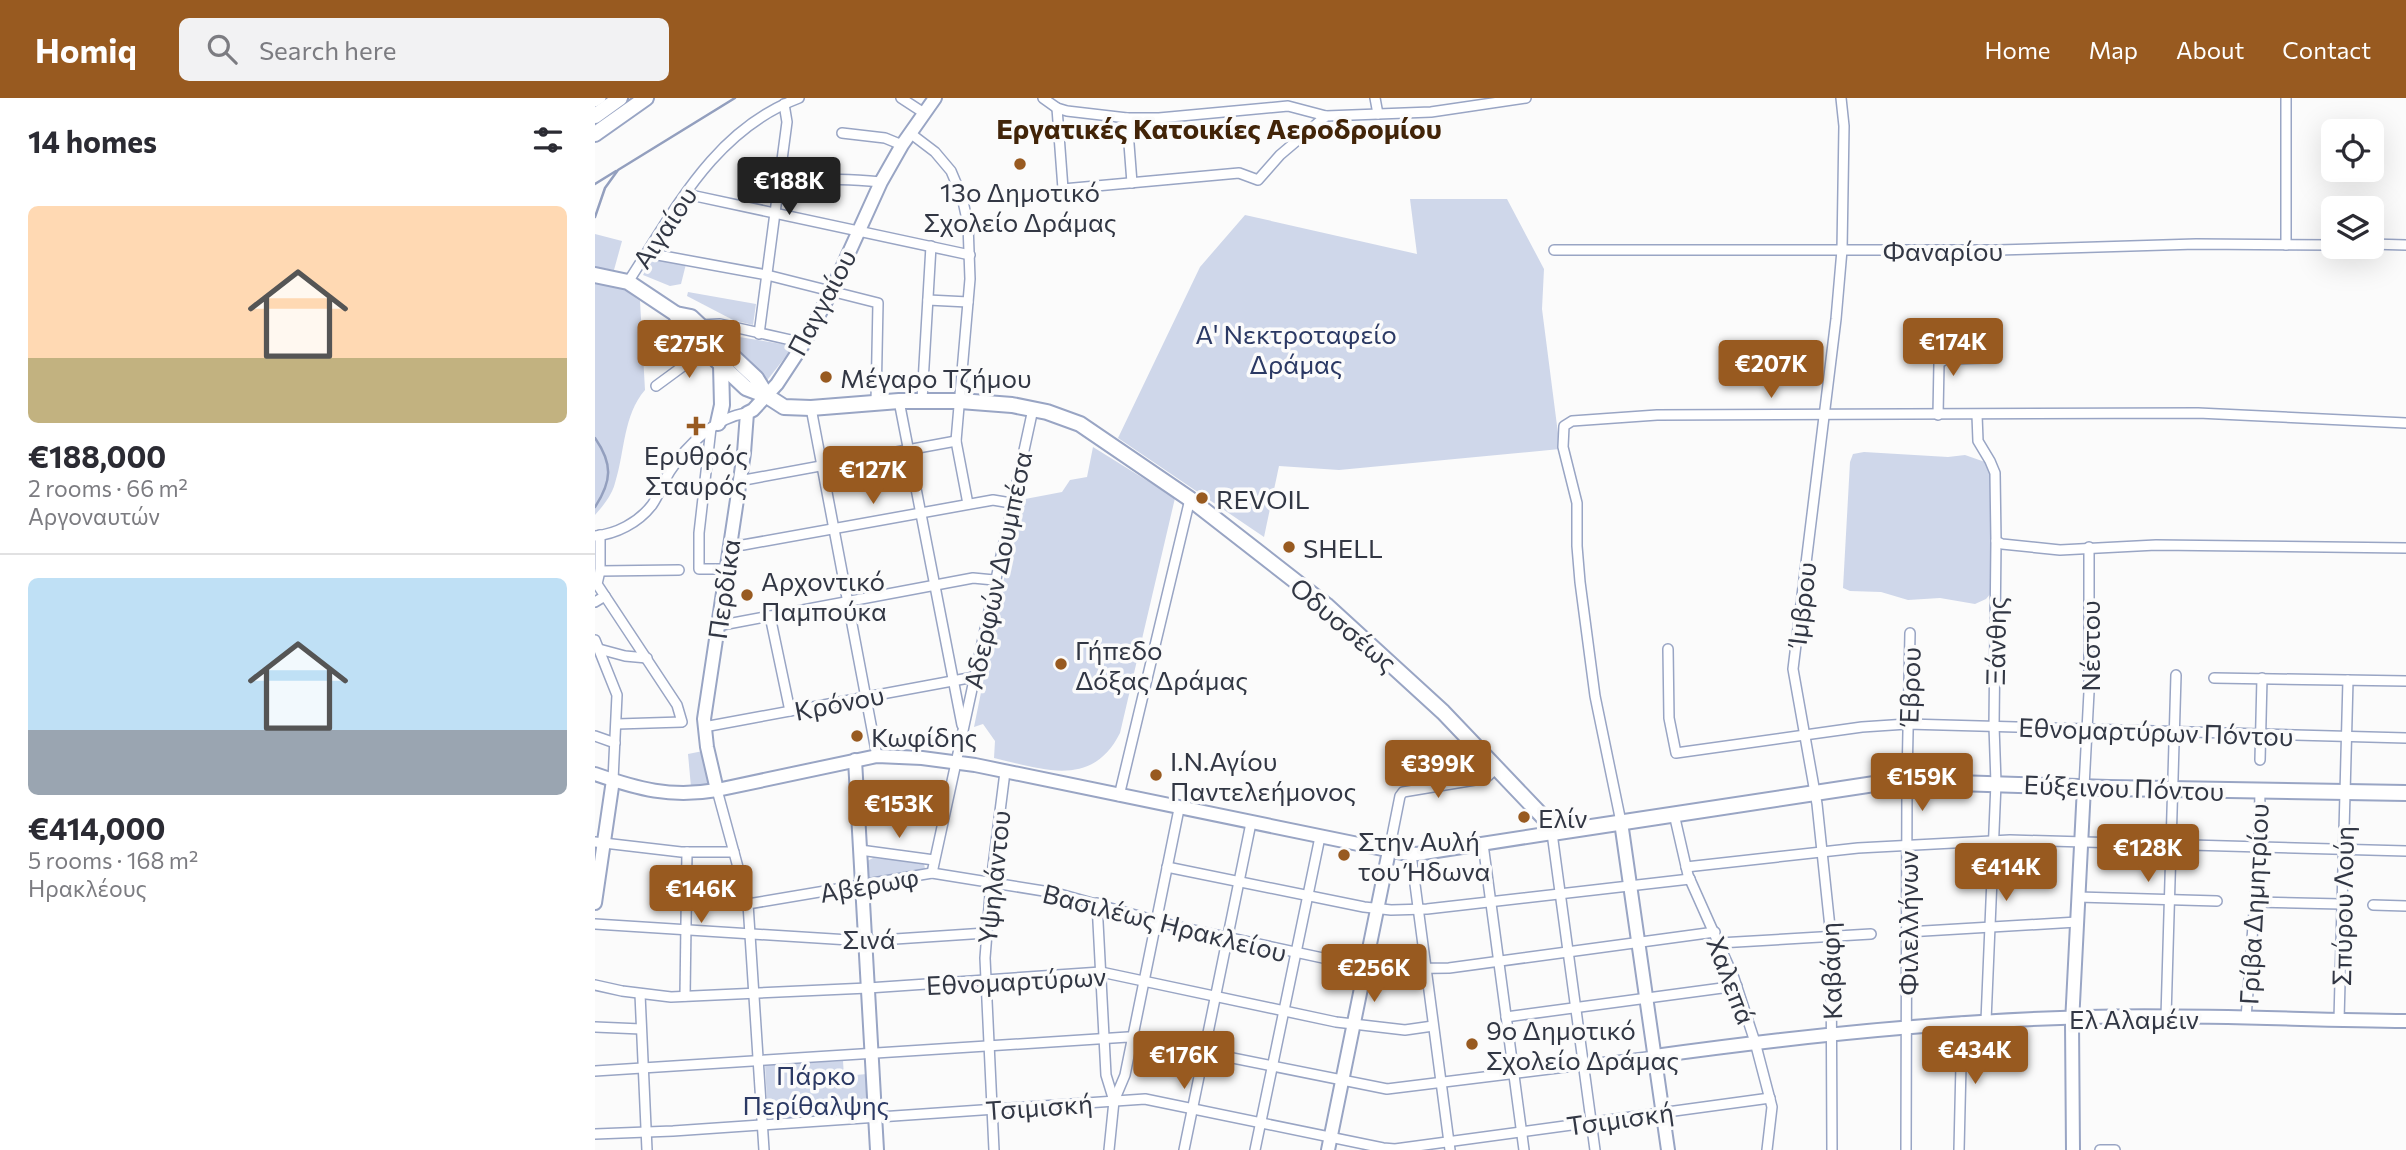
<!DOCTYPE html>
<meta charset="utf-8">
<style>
body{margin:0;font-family:Commissioner,sans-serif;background:#f2f2f3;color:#2b2b33;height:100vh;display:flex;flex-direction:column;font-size:26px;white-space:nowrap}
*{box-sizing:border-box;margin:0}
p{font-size:23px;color:#7c7c81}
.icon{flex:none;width:38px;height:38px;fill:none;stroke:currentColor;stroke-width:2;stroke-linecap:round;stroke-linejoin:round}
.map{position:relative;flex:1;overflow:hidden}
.drawer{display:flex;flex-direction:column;background:#fff;width:595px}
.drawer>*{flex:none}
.tools{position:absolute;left:1726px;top:21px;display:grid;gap:14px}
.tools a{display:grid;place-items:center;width:63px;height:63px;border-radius:10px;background:#fff;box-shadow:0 7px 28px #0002;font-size:35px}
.price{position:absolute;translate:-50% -60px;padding:0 16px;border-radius:7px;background:#985a20;color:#fff;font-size:23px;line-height:46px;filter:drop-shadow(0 2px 4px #0008)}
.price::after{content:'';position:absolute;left:50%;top:42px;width:21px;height:16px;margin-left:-10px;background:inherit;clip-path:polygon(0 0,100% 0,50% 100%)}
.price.active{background:#222;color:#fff}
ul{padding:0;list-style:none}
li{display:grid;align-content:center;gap:14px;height:371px;padding:0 28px}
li+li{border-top:2px solid #e1e1e2}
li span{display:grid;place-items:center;height:217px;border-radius:10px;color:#555}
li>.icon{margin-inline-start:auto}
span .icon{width:126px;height:126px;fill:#fffc;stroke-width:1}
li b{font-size:30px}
h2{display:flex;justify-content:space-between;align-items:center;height:84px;padding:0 28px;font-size:30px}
header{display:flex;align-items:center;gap:42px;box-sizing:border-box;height:98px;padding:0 35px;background:#985a20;color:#fff}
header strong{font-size:33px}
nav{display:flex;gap:38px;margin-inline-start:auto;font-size:24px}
.search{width:490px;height:63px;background:#f2f2f3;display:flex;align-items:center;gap:18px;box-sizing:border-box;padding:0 24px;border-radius:10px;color:#7c7c81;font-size:26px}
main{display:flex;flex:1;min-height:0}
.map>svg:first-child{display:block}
.green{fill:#cfd7ea}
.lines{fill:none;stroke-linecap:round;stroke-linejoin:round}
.stream{stroke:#939fbe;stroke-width:2.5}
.street-casing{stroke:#99a5c4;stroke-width:12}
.secondary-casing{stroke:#99a5c4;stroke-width:16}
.primary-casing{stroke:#99a5c4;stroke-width:18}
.street{stroke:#fff;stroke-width:9}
.secondary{stroke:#fff;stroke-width:12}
.primary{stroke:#fff;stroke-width:14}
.poi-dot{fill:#985a20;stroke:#fbfbfb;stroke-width:2.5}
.labels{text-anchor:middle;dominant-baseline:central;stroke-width:7;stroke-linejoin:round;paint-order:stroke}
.poi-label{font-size:26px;fill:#323744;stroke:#fbfbfb;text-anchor:start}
.street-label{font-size:26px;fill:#323744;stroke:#fbfbfb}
.park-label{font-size:26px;fill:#2b3964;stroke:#fbfbfb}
.neighbourhood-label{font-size:28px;font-weight:bold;fill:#422408;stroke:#fbfbfb}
</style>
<header>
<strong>Homiq</strong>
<div class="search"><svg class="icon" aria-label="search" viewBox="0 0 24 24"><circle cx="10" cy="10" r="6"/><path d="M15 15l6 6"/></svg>Search here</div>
<nav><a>Home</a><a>Map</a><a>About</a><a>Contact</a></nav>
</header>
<main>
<section class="drawer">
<h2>14 homes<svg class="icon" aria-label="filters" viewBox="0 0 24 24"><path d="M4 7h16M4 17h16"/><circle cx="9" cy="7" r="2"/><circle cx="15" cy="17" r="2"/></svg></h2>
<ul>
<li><span style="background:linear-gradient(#ffd9b3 70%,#c2b280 0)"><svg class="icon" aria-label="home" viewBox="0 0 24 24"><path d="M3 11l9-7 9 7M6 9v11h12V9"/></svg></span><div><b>€188,000</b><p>2 rooms · 66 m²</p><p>Αργοναυτών</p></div></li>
<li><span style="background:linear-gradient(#bfe0f5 70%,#9aa5b1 0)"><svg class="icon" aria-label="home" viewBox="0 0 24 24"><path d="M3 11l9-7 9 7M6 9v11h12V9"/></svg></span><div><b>€414,000</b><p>5 rooms · 168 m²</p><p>Ηρακλέους</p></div></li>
</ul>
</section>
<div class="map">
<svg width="1811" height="1052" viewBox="0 0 1811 1052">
<rect width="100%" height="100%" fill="#fbfbfb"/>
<g class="green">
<path d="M815 101H912L949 171 947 211 965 351 744 372 684 368 669 439 523 340 605 169 650 117 822 156Z"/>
<path d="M0 136 27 143 19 172 0 169Z"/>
<path d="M57 161 91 166 86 186 75 188 48 177Z"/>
<path d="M0 182 23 187 45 203 50 292C28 317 30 354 20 385 17 397 8 408 0 417Z"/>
<path d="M93 194 161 206 158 227 138 222 92 198Z"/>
<path d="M138 238 199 248 170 285 134 245Z"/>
<path d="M498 349 580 400 525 635C497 691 447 671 399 660L400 643 388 626 379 629 425 402 467 394 475 382 492 379Z"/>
<path d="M1269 354 1353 359 1370 357 1390 364 1396 374V495L1391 501 1380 506 1345 500 1313 502 1286 494 1255 493 1248 490 1255 364 1258 356Z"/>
<path d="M108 653 115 686 96 689 93 656Z"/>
<path d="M278 760 325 763 329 765 330 771 275 781 271 780 270 764Z"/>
<path d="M248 963 249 978 272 976 275 1014 173 1021 170 967Z"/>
</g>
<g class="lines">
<g class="stream">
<path d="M0 86 21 73"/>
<path d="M0 119 10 90 23 72 140 0"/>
<path d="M0 340C18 366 17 383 0 409"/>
</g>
<defs>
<g id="street">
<path d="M306 0 329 15"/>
<path d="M448 0 462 10 472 13 532 20H564L693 8 731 18"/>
<path d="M780 0 783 16"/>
<path d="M0 4 6 0"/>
<path d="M462 10 468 91 644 75 663 82 685 57 731 18 836 14 931 0"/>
<path d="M532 20 537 85"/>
<path d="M247 35 290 40 307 47"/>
<path d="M315 35 340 54 356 73 367 99 373 126 375 181 361 343 373 406"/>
<path d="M183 93C218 79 249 80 286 84"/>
<path d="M91 96 375 157"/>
<path d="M1776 146 1811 147"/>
<path d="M1691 147V0"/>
<path d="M959 152H1403L1601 146 1738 147"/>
<path d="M52 155 172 177 283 205 281 304"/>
<path d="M33 184C80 112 119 32 204 0"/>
<path d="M333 202 373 204"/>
<path d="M105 227 125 226 209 245"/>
<path d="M164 236 192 24 189 6"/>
<path d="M61 288 110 252"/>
<path d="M327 302 336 148"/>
<path d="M304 303 367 627"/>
<path d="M216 310 282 658"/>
<path d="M1343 317 1344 265 1351 261 1389 260"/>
<path d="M1382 317 1383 343 1395 363 1400 375 1401 443 1407 446 1465 452 1561 447 1811 450"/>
<path d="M116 330 104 435V471H131"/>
<path d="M144 383 361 343"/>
<path d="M5 437V473L2 486 82 607 87 624 22 626"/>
<path d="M0 438C21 436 43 425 57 407 64 397 68 384 75 373 92 347 121 319 152 315"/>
<path d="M134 446 148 447 398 402 416 405"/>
<path d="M5 473 84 472"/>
<path d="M0 504 10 498"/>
<path d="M175 518 195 613"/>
<path d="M122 528 378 480 399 482"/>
<path d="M0 542 22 597 18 682"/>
<path d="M4 551 30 558 52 560"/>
<path d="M1073 551 1074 620 1081 655 1267 629 1312 626 1811 640"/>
<path d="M1619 580 1811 583"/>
<path d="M109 629 379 579"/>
<path d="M0 638 20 645"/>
<path d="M1665 662 1667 580"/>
<path d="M1489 689 1494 594V449"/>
<path d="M122 692 153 806 169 1052"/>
<path d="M524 698 595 401"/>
<path d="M1079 716 1093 777 1139 880 1160 944 1177 1009 1172 1052"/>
<path d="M1026 724 1000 598 985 484 982 448V405L968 349 969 328 977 323 1062 317 1603 315 1811 325"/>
<path d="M957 735 1000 1052"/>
<path d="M0 744 86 754H139"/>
<path d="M888 746 929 1052"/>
<path d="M265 752 339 762"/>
<path d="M794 753 805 698 808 694 886 681 893 678 902 669"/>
<path d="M816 756 855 1052"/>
<path d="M572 769 769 809 796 812 832 811 1095 781"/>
<path d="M1091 769 1263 750 1415 742 1811 753"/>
<path d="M337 775 438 311"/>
<path d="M1483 799 1622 803"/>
<path d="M1660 804 1746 806"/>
<path d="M502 805 511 977 519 1003 514 1052"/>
<path d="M153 806 337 775 461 795 580 828 779 871 854 870 1120 834"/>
<path d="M1778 807 1811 808"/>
<path d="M0 826 270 843 391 835"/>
<path d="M1312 834 1482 824"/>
<path d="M1124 845 1276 836"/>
<path d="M0 887 27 893 76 899 273 890 506 874 741 924 810 932 838 928"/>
<path d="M45 896 52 1052"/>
<path d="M90 898 92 754"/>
<path d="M911 919 1142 888"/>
<path d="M1571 919 1581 577"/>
<path d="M1651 920 1664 749 1665 692"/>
<path d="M1744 922 1753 582"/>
<path d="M1391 923 1401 685 1399 628 1401 443"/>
<path d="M0 929 46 931"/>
<path d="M0 973 533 939 792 991 1060 958"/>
<path d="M519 1003 530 977 584 711"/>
<path d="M0 1036 78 1033 550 1001 788 1050 800 1051 1175 1000"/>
<path d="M399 1052 390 860 396 784 410 674"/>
<path d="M589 1052 656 725"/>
<path d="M660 1052 725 739"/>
<path d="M1237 1052 1236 839 1222 706 1198 571 1241 221 1247 152 1249 28 1246 0"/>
<path d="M1311 1052 1312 683 1315 535"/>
<path d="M1364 1052 1367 924"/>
<path d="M1505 1052H1520"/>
</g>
<g id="secondary">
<path d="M260 662 282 1052"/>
<path d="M0 676C43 691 75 700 122 692L282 658 327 660 380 667 807 755 822 756 957 735"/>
<path d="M122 692 112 649 109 621 149 355 152 315 158 312 182 286 209 245 237 192 286 84 307 47 340 0"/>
<path d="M1026 724 1073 1052"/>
<path d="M0 805 18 682"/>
<path d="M1060 958C1204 938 1347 923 1493 919 1599 916 1705 922 1811 923"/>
<path d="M733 1052 794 753"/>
<path d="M1478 1052 1477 925 1489 689"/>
</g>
<g id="primary">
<path d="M0 18 25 0"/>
<path d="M0 36 51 0"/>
<path d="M0 177 33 184 81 216 96 219 161 280 172 298"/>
<path d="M81 216 86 229 151 290 172 298 189 309 216 310 304 303H365L417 307 452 314 485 326 595 401 731 507 848 614 951 722 957 735 1299 683 1514 690 1811 695"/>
<path d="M123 325 127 307 126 267"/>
</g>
</defs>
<use href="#street" class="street-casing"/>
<use href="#secondary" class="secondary-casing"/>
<use href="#primary" class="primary-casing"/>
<use href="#street" class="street"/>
<use href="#secondary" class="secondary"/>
<use href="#primary" class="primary"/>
</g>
<g class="poi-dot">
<circle cx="425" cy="66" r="7"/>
<circle cx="231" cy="279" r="7"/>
<path d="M97.5 317.5h7v7h7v7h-7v7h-7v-7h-7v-7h7z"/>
<circle cx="607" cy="400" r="7"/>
<circle cx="694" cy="449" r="7"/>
<circle cx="152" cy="497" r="7"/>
<circle cx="466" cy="566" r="7"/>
<circle cx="262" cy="638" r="7"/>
<circle cx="561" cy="677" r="7"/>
<circle cx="929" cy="719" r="7"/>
<circle cx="749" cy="757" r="7"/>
<circle cx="877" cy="946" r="7"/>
</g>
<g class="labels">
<g class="poi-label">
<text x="425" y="93" text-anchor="middle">13ο Δημοτικό<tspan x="425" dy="30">Σχολείο Δράμας</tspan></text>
<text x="245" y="279">Μέγαρο Τζήμου</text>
<text x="101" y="356" text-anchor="middle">Ερυθρός<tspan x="101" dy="30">Σταυρός</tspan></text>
<text x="621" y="400">REVOIL</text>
<text x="708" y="449">SHELL</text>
<text x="166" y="482">Αρχοντικό<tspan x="166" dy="30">Παμπούκα</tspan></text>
<text x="480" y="551">Γήπεδο<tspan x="480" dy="30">Δόξας Δράμας</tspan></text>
<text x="276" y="638">Κωφίδης</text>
<text x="575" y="662">Ι.Ν.Αγίου<tspan x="575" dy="30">Παντελεήμονος</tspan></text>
<text x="943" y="719">Ελίν</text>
<text x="763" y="742">Στην Αυλή<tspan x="763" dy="30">του Ήδωνα</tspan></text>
<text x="891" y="931">9ο Δημοτικό<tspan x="891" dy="30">Σχολείο Δράμας</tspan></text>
</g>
<g class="street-label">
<text transform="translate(69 129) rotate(-56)">Αιγαίου</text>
<text x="1348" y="152">Φαναρίου</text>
<text transform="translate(226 204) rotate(-62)">Παγγαίου</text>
<text transform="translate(402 472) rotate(-78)">Αδερφών Δουμπέσα</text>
<text transform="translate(128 491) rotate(-82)">Περδίκα</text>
<text transform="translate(1206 506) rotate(-83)">Ίμβρου</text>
<text transform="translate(749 526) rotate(40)">Οδυσσέως</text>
<text transform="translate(1400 543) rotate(-89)">Ξάνθης</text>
<text transform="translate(1494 548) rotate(-90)">Νέστου</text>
<text transform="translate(1314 588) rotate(-88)">Έβρου</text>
<text transform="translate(244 604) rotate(-11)">Κρόνου</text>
<text transform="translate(1561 633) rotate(2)">Εθνομαρτύρων Πόντου</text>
<text transform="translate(1529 689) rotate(2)">Εύξεινου Πόντου</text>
<text transform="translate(398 779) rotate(-84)">Υψηλάντου</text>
<text transform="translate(274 786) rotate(-10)">Αβέρωφ</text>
<text transform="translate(1658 806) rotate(-87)">Γρίβα Δημητρίου</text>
<text transform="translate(1747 808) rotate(-89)">Σπύρου Λούη</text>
<text transform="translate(570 824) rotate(14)">Βασιλέως Ηρακλείου</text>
<text transform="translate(1312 825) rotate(-90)">Φιλελλήνων</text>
<text x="274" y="840">Σινά</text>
<text transform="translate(1235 873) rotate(-92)">Καβάφη</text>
<text transform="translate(421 882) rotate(-3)">Εθνομαρτύρων</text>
<text transform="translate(1137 882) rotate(69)">Χαλεπά</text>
<text x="1539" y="920">Ελ Αλαμέιν</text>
<text transform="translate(444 1008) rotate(-4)">Τσιμισκή</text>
<text transform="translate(1025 1020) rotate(-8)">Τσιμισκή</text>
</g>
<g class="park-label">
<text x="701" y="235">Α' Νεκτροταφείο<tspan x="701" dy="30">Δράμας</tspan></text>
<text x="221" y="976">Πάρκο<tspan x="221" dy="30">Περίθαλψης</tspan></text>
</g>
<g class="neighbourhood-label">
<text x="624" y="30">Εργατικές Κατοικίες Αεροδρομίου</text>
</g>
</g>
</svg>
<div class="tools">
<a><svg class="icon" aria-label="locate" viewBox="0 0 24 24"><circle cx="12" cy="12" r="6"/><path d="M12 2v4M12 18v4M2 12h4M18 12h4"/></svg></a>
<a><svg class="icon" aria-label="layers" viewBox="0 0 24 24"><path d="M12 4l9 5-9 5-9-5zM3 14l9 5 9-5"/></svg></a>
</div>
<b class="price active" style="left:194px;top:119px">€188K</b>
<b class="price" style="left:1358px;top:280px">€174K</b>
<b class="price" style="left:94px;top:282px">€275K</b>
<b class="price" style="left:1176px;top:302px">€207K</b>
<b class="price" style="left:278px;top:408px">€127K</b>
<b class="price" style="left:843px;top:702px">€399K</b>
<b class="price" style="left:1327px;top:715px">€159K</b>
<b class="price" style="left:304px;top:742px">€153K</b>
<b class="price" style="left:1553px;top:786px">€128K</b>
<b class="price" style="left:1411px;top:805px">€414K</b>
<b class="price" style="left:106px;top:827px">€146K</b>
<b class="price" style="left:779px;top:906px">€256K</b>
<b class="price" style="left:1380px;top:988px">€434K</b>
<b class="price" style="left:589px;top:993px">€176K</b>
</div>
</main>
